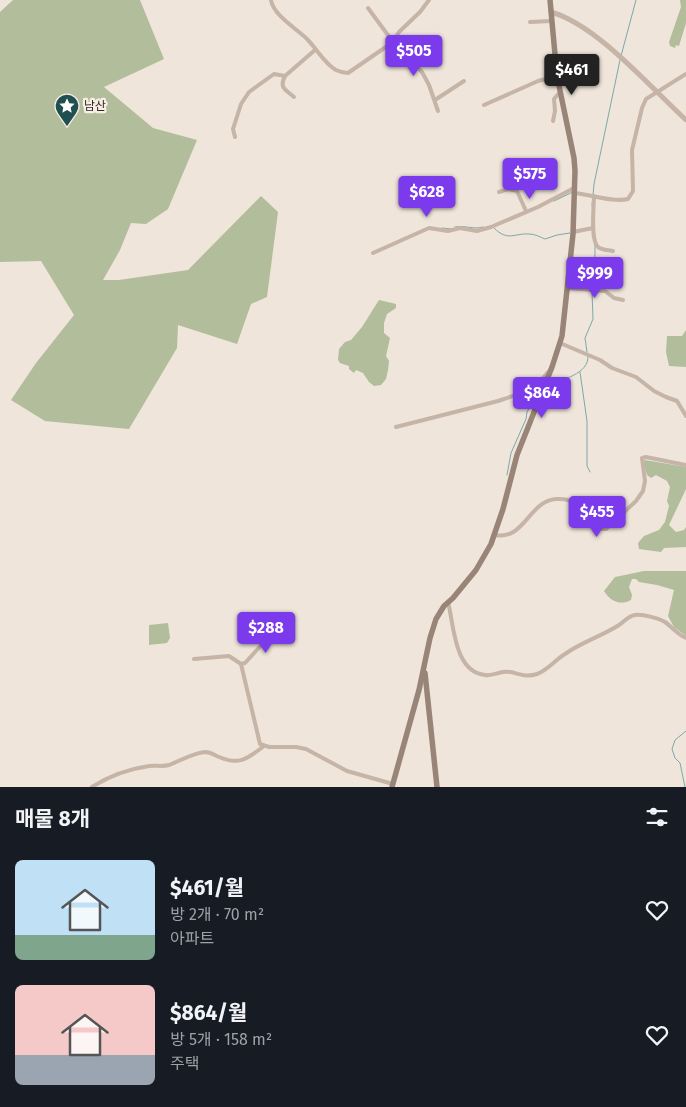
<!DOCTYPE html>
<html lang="ko">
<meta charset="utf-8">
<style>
body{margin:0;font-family:"Fira Sans","Noto Sans KR",sans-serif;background:#242831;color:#f1f3f6;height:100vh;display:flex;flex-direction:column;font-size:19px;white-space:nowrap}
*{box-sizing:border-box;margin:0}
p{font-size:16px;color:#9ea1a6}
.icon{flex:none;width:28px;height:28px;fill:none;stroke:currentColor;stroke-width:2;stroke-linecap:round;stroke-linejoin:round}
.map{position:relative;height:787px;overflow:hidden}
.panel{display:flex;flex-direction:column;background:#171b24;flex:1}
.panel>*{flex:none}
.price{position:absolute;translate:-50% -42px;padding:0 11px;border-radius:5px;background:#7c3aed;color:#fff;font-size:16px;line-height:32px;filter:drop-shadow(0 1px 2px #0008)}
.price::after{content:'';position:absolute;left:50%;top:30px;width:15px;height:11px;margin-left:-8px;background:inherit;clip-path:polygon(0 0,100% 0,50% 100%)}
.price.active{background:#222;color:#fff}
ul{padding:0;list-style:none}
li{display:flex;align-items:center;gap:15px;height:125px;padding:0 15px}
li span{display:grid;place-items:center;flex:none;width:140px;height:100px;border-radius:8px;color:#555}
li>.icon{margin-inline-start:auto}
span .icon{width:60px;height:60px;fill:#fffc;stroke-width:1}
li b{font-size:21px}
h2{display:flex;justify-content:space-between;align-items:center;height:60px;padding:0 15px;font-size:21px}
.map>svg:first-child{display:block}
.green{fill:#b2bd9b}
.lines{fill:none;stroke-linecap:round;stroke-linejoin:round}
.stream{stroke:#7ba9aa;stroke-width:1}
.minor{stroke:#c6b4a7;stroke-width:4}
.tertiary{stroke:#c6b4a7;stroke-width:5}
.secondary{stroke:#998478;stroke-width:5.5}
.labels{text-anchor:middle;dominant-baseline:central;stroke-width:4.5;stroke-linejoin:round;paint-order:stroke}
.poi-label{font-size:12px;fill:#332a27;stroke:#f7efe5;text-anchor:start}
</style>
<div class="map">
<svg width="686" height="787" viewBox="0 0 686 787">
<rect width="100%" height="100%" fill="#efe5da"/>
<g class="green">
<path d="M13 0H140L164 59 104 87 153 128 197 140 168 209 146 224 131 223 120 250 103 280H119L188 270 261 196 278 212 267 297 251 304 237 344 178 325 177 348 129 429 45 421 11 400 36 363 74 315 41 261 0 262V12Z"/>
<path d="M680 0H686V23L679 46 676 45 675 48 670 46 669 42 681 7Z"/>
<path d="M379 300 396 304V308L387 314 384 323V333L390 338 386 356 389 361 388 370 386 379 381 385 374 386 369 382 363 373 356 370 354 373 349 369V366L340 363 338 360 339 349 345 342 351 340 362 327Z"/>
<path d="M686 330V367L669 366 666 352 667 336H682Z"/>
<path d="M645 460 686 467V489L669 525 676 532 684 530 686 527V547L664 548 661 552 639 549 638 543 644 536 659 530 665 522 669 506 667 501 670 487 667 481 656 475 651 478 647 475 643 462Z"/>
<path d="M644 571H686V636L674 627 668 616 674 590 657 585 639 582 636 579H632L629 587 632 595 631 600C620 606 610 601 604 591L615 577Z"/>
<path d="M168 623 170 638 167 643 149 645V625Z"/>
</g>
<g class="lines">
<g class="stream">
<path d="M621 56 636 0"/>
<path d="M554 201 573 192"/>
<path d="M592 206 594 184 620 60"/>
<path d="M455 227C465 225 474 230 483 227"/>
<path d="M442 228 452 229"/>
<path d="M494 228C508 242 514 233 529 234 535 234 540 237 545 239L557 235 570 233"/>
<path d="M592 287 595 254V244"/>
<path d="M587 352 585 338 593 319 592 291"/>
<path d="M580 372 587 421V466L590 472"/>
<path d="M548 384C562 380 589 374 588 356"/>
<path d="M507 475 511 453 526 419 527 412 542 386"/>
<path d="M685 787 680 763 675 758 672 749 675 740 686 731"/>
</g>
<g class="minor">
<path d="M271 0C273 15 297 29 307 39 317 49 324 63 336 70 340 72 344 73 348 73L393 42 399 32 420 12 429 0"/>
<path d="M368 8 393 42 422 72 429 85 438 111"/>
<path d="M530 22 551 21"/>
<path d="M285 76C279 88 285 89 294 97"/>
<path d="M435 100 464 81"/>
<path d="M484 105 538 81 557 76"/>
<path d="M553 121 555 111 554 99 560 92"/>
<path d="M235 137 233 129 241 104 249 92 274 74 285 76 315 50"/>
<path d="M499 192 508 189 517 191 526 211"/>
<path d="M574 193C589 194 615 203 628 199L633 191 632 150 642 108 646 99 686 74"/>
<path d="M594 196C594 206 590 240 598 247 601 250 609 250 613 251"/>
<path d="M573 232 593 228"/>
<path d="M373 253 429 228 448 231 460 228 477 231 491 227 538 207 574 188"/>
<path d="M568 288 605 291 614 298 623 300"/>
<path d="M560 343 600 360 612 368 636 377 654 391 666 397 677 401 686 416"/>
<path d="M396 427 498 401 534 389 548 372"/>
<path d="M495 535C524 541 529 501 556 499 591 497 584 531 606 529L636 501 643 491 645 481 642 458 646 457 686 465"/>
<path d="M448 602C454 625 454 672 485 675 492 676 497 673 503 672 515 670 522 679 537 674 548 670 555 660 565 654 582 642 602 636 619 625 625 621 628 616 635 615 643 614 658 618 665 622 672 627 678 635 686 638"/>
<path d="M194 659 229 656 241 664 260 744 269 747H296L306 749 347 771 393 784"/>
<path d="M241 664 245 663 277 628"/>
<path d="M92 787C109 776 129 769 149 766 156 765 162 767 169 765 180 761 193 753 205 752 211 752 214 755 219 757 240 766 248 758 264 746"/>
</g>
<path class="tertiary" d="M551 12C597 25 650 87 686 120"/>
<g class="secondary">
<path d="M425 673 437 787"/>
<path d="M392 787 419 690 430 638 436 619 444 606 453 598 476 570 491 544 503 509 517 455 552 367 562 336 573 234 575 171 574 158 557 76 550 0"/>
</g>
</g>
<defs>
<symbol id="sight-pin" viewBox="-11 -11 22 30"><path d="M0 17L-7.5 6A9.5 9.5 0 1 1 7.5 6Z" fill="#204f51" stroke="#f7efe5"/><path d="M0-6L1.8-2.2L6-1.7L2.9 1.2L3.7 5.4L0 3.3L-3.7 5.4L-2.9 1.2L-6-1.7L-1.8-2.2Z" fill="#fff"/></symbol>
</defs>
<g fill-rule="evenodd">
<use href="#sight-pin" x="53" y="92" width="28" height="38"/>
</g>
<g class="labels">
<g class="poi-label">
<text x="84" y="106">남산</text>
</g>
</g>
</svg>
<b class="price" style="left:414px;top:77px">$505</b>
<b class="price active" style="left:572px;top:96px">$461</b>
<b class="price" style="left:530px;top:200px">$575</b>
<b class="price" style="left:427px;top:218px">$628</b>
<b class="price" style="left:595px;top:299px">$999</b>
<b class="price" style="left:542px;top:419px">$864</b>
<b class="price" style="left:597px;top:538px">$455</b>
<b class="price" style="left:266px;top:654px">$288</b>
</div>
<section class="panel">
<h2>매물 8개<svg class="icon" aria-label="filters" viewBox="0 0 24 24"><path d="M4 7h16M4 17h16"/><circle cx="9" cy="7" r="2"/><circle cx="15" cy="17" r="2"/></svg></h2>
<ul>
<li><span style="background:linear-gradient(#bfe0f5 75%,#7fa58c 0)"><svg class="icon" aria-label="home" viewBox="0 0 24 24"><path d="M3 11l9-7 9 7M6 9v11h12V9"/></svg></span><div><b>$461/월</b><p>방 2개 · 70 m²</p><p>아파트</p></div><svg class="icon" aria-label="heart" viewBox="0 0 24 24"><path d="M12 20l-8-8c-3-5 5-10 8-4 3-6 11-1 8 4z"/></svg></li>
<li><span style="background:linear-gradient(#f6c9c9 70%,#9aa5b1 0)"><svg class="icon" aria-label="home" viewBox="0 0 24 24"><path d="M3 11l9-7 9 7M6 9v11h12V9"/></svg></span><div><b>$864/월</b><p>방 5개 · 158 m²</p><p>주택</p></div><svg class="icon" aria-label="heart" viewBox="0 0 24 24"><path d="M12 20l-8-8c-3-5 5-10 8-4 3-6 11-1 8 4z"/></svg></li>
</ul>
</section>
